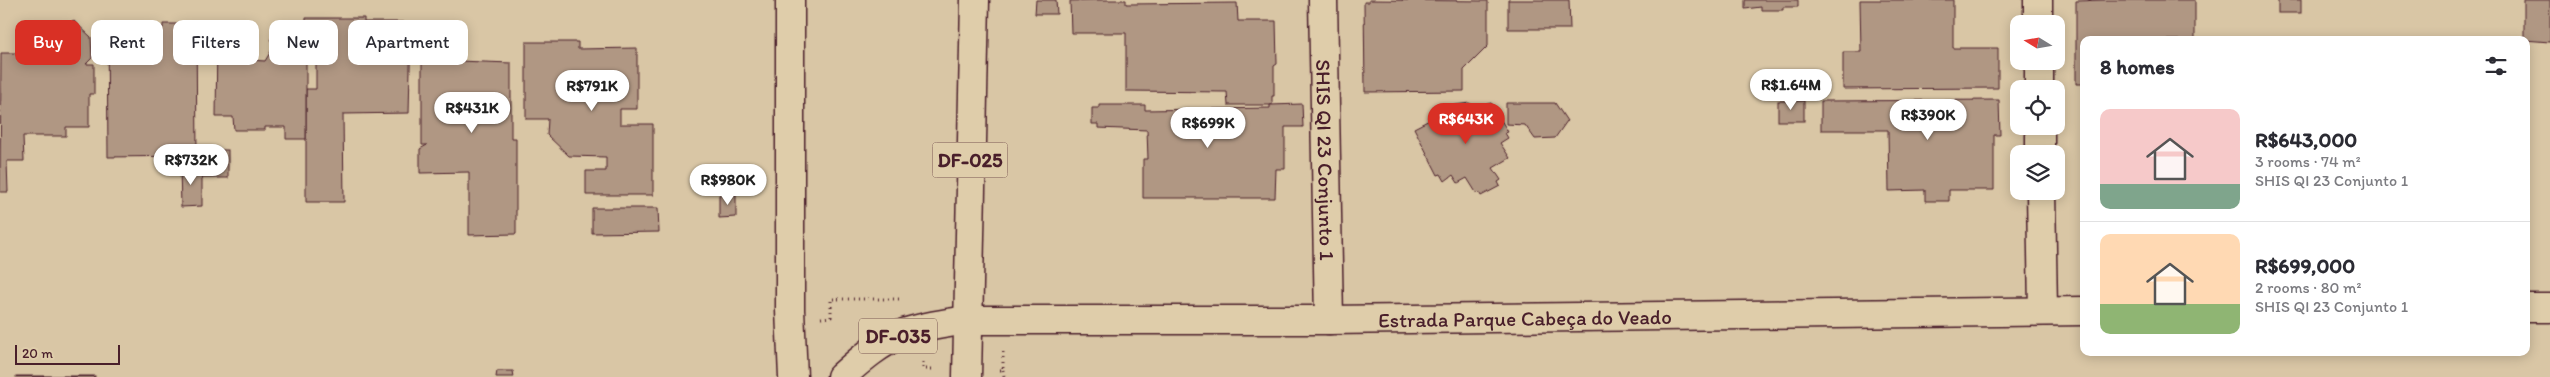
<!DOCTYPE html>
<meta charset="utf-8">
<style>
body{margin:0;font-family:Itim,sans-serif;background:#f7f7f7;color:#2b2b33;height:100vh;display:flex;flex-direction:column;font-size:19px;white-space:nowrap}
*{box-sizing:border-box;margin:0}
p{font-size:16px;color:#7c7c81}
.icon{flex:none;width:28px;height:28px;fill:none;stroke:currentColor;stroke-width:2;stroke-linecap:round;stroke-linejoin:round}
.map{position:relative;flex:1;overflow:hidden}
.drawer{position:absolute;left:2080px;top:36px;width:450px;height:320px;display:flex;flex-direction:column;background:#fff;border-radius:10px;box-shadow:0 2px 12px #0003}
.drawer>*{flex:none}
.banner{position:absolute;left:15px;top:20px;width:475px;height:45px;display:flex;gap:10px}
.needle{width:32px;rotate:281deg}
.buttons{position:absolute;left:2010px;top:15px;display:grid;gap:10px}
.buttons a{display:grid;place-items:center;width:55px;height:55px;border-radius:10px;background:#fff;box-shadow:0 2px 12px #0003;font-size:25px}
.scale{position:absolute;left:15px;bottom:12px;width:105px;box-sizing:border-box;padding-left:5px;border:2px solid #4a1f2b;border-top:0;font-size:14px;line-height:18px;white-space:nowrap;color:#4a1f2b;-webkit-text-stroke:4px #dfcdaa;paint-order:stroke}
.price{position:absolute;translate:-50% -42px;padding:0 11px;border-radius:18px;background:#fff;color:#222;font-size:16px;line-height:32px;filter:drop-shadow(0 1px 2px #0008)}
.price::after{content:'';position:absolute;left:50%;top:30px;width:15px;height:11px;margin-left:-8px;background:inherit;clip-path:polygon(0 0,100% 0,50% 100%)}
.price.on{background:#d93025;color:#fff}
ul{padding:0;list-style:none}
li{display:flex;align-items:center;gap:15px;height:125px;padding:0 20px}
li+li{border-top:1px solid #e1e1e2}
li span{display:grid;place-items:center;flex:none;width:140px;height:100px;border-radius:10px;color:#555}
li>.icon{margin-inline-start:auto}
span .icon{width:60px;height:60px;fill:#fffc;stroke-width:1}
li b{font-size:21px}
h2{display:flex;justify-content:space-between;align-items:center;height:60px;padding:0 20px;font-size:21px}
.pill{padding:0 18px;border-radius:10px;background:#fff;box-shadow:0 2px 12px #0003;font-size:18px;line-height:45px}
.pill.on{background:#d93025;color:#fff}
.map>svg:first-child{display:block}
.building{fill:#b09783;stroke:#4a1f2b;fill-rule:evenodd}
.lines{fill:none;stroke-linecap:round;stroke-linejoin:round}
.street-casing{stroke:#4a1f2b;stroke-width:31}
.secondary-casing{stroke:#4a1f2b;stroke-width:31}
.primary-casing{stroke:#4a1f2b;stroke-width:31}
.path{stroke:#4a1f2b;stroke-width:3;stroke-dasharray:1 4;stroke-linecap:butt}
.street{stroke:#dfcdaa;stroke-width:28}
.secondary{stroke:#dfcdaa;stroke-width:28}
.primary{stroke:#dfcdaa;stroke-width:28}
.labels{text-anchor:middle;dominant-baseline:central;stroke-width:4;stroke-linejoin:round;paint-order:stroke}
.shield{fill:#dfcdaa;stroke:#775351;stroke-width:1}
.shield-label{font-size:20px;font-weight:bold;fill:#4a1f2b}
.street-label{font-size:21px;fill:#4a1f2b;stroke:#dfcdaa}
</style>
<div class="map">
<svg width="2550" height="377" viewBox="0 0 2550 377">
<rect width="100%" height="100%" fill="#d9c6a5"/>
<filter id="ink" filterUnits="userSpaceOnUse"><feTurbulence type="fractalNoise" baseFrequency=".02" numOctaves="2"/><feDisplacementMap in="SourceGraphic" scale="10" xChannelSelector="R" yChannelSelector="G"/><feConvolveMatrix kernelMatrix="1 2 1 2 8 2 1 2 1" color-interpolation-filters="sRGB"/></filter>
<g filter="url(#ink)">
<g class="building">
<path d="M1036 0H1056L1057 14H1035Z"/>
<path d="M1093 0H1126V4L1237 3 1238 21H1276L1277 64 1274 66V96H1272V105H1228L1227 92 1126 91V33H1071L1070 1Z"/>
<path d="M1369 0 1488 1V46L1464 70V91L1365 92 1364 2H1369Z"/>
<path d="M1508 0H1569L1570 29H1508Z"/>
<path d="M1745 0H1798V7H1783V10H1761V7L1745 9Z"/>
<path d="M1860 0H1953V48H1998V88L1843 89V52H1861Z"/>
<path d="M2107 0H2195V40H2084V84H2076V1Z"/>
<rect x="2278" y="0" width="23" height="13"/>
<path d="M2524 0H2550V42L2524 40Z"/>
<path d="M306 18H364V22H403V25H411L409 113 343 114 344 202H306V89H316V44H306Z"/>
<path d="M73 20 91 37 92 58 86 64H94V94H89V127H66V136H23L24 161H7L8 192H0L1 53H20V43H50Z"/>
<path d="M107 24H150V28H163V24H196L197 156 108 157Z"/>
<path d="M283 24H306V139H286V127H265V130H234L233 117H216L217 41H250L249 60 265 61 276 43 270 40Z"/>
<path d="M526 42H578V49L637 48V109H620V124H653V195H586V171H606V157L569 156 547 135 548 119H526Z"/>
<path d="M422 48H458V61L511 63V138H516V234L469 235V172L420 173V149L427 145H422Z"/>
<path d="M1999 100 2000 135H1994V190H1949V201H1925V190L1889 191 1888 130H1821V101ZM1914 114H1933V128H1914Z"/>
<rect x="1778" y="101" width="26" height="20"/>
<path d="M1469 103 1476 107 1491 103 1508 132 1505 133 1508 138 1500 143 1510 158 1493 168 1501 180 1498 182 1500 186 1481 196 1479 192 1477 194 1467 178 1458 183 1453 175 1445 181 1441 174 1438 175 1414 128 1443 113 1449 106Z"/>
<path d="M1506 103H1555L1567 121 1555 138 1535 139 1525 125 1506 124Z"/>
<path d="M1302 104 1303 127H1285V169H1276L1275 198H1143V159H1148L1147 130 1098 128V124H1092V108H1099V105H1145V110L1270 108V105Z"/>
<rect x="202" y="150" width="26" height="28"/>
<path d="M202 166V206L181 207 180 167Z"/>
<path d="M736 194V217L719 218V195Z"/>
<path d="M592 208H658L659 232 592 233Z"/>
<path d="M497 371H513L514 377H496Z"/>
<rect x="16" y="376" width="79" height="1"/>
</g>
<g class="lines">
<defs>
<g id="street">
<path id="s1" d="M1323 0 1329 320"/>
<path d="M2038 0V24"/>
<path d="M2039 61V89"/>
<path d="M2040 126V154"/>
<path d="M2041 191 2043 311"/>
</g>
<g id="secondary">
<path d="M2526 308H2550"/>
<path id="s2" d="M966 320H1329L2084 311"/>
</g>
<g id="primary">
<path d="M790 0V310L793 377"/>
<path d="M841 377C859 361 879 343 902 334 922 326 945 324 966 320"/>
<path d="M967 377 975 0"/>
</g>
</defs>
<use href="#street" class="street-casing"/>
<use href="#secondary" class="secondary-casing"/>
<use href="#primary" class="primary-casing"/>
<g class="path">
<path d="M821 318 831 317V299H901"/>
<path d="M923 362V369H935"/>
<path d="M1000 370H1003V350"/>
<path d="M1003 370 1004 377"/>
</g>
<use href="#street" class="street"/>
<use href="#secondary" class="secondary"/>
<use href="#primary" class="primary"/>
</g>
</g>
<g class="labels">
<g class="shield">
<rect x="932.5" y="142.5" width="75" height="35" rx="4"/>
<rect x="859" y="318.5" width="78" height="35" rx="4"/>
</g>
<g class="shield-label">
<text x="970" y="160">DF-025</text>
<text x="898" y="336">DF-035</text>
</g>
<g class="street-label">
<text stroke="none"><textPath href="#s1" startOffset="160">SHIS QI 23 Conjunto 1</textPath></text>
<text stroke="none"><textPath href="#s2" startOffset="559">Estrada Parque Cabeça do Veado</textPath></text>
</g>
</g>
</svg>
<div class="buttons">
<a><svg class="needle" viewBox="-14 -14 28 28"><path d="M0-13l5 13h-10z" fill="#e53935"/><path d="M0 13l5-13h-10z" fill="#7c7c81"/></svg></a>
<a><svg class="icon" aria-label="locate" viewBox="0 0 24 24"><circle cx="12" cy="12" r="6"/><path d="M12 2v4M12 18v4M2 12h4M18 12h4"/></svg></a>
<a><svg class="icon" aria-label="layers" viewBox="0 0 24 24"><path d="M12 4l9 5-9 5-9-5zM3 14l9 5 9-5"/></svg></a>
</div>
<div class="scale">20 m</div>
<b class="price" style="left:1791px;top:111px">R$1.64M</b>
<b class="price" style="left:592px;top:112px">R$791K</b>
<b class="price" style="left:472px;top:134px">R$431K</b>
<b class="price" style="left:1928px;top:141px">R$390K</b>
<b class="price on" style="left:1466px;top:145px">R$643K</b>
<b class="price" style="left:1208px;top:149px">R$699K</b>
<b class="price" style="left:191px;top:186px">R$732K</b>
<b class="price" style="left:728px;top:206px">R$980K</b>
<div class="banner">
<a class="pill on">Buy</a>
<a class="pill">Rent</a>
<a class="pill">Filters</a>
<a class="pill">New</a>
<a class="pill">Apartment</a>
</div>
<section class="drawer">
<h2>8 homes<svg class="icon" aria-label="filters" viewBox="0 0 24 24"><path d="M4 7h16M4 17h16"/><circle cx="9" cy="7" r="2"/><circle cx="15" cy="17" r="2"/></svg></h2>
<ul>
<li><span style="background:linear-gradient(#f6c9c9 75%,#7fa58c 0)"><svg class="icon" aria-label="home" viewBox="0 0 24 24"><path d="M3 11l9-7 9 7M6 9v11h12V9"/></svg></span><div><b>R$643,000</b><p>3 rooms · 74 m²</p><p>SHIS QI 23 Conjunto 1</p></div></li>
<li><span style="background:linear-gradient(#ffd9b3 70%,#8fb573 0)"><svg class="icon" aria-label="home" viewBox="0 0 24 24"><path d="M3 11l9-7 9 7M6 9v11h12V9"/></svg></span><div><b>R$699,000</b><p>2 rooms · 80 m²</p><p>SHIS QI 23 Conjunto 1</p></div></li>
</ul>
</section>
</div>
